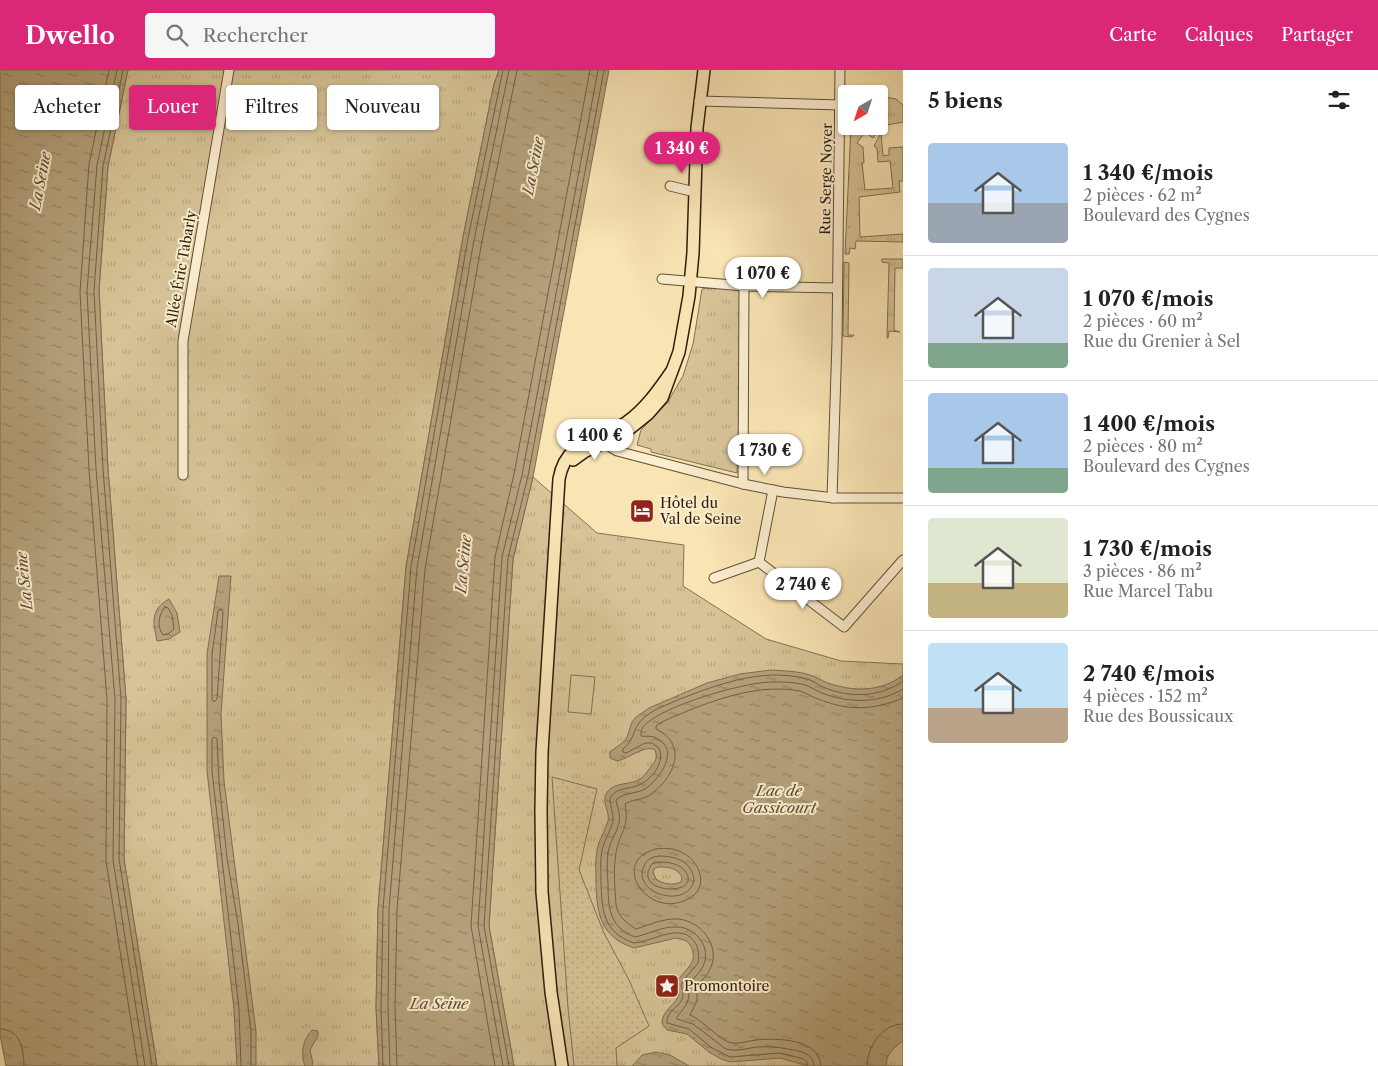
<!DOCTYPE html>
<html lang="fr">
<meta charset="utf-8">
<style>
body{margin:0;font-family:"Libre Caslon Text",serif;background:#f6f6f6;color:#222;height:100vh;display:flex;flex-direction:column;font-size:19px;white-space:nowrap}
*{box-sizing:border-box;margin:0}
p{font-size:16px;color:#767676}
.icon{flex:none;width:28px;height:28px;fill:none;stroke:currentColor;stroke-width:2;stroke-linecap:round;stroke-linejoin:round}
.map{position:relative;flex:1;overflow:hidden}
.details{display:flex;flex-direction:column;background:#fff;width:475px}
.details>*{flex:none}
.banner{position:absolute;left:15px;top:15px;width:475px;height:45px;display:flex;gap:10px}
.needle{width:32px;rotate:219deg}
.buttons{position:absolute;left:838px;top:15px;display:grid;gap:10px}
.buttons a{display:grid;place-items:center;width:50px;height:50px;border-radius:5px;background:#fff;box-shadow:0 1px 4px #0004;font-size:25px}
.price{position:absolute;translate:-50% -42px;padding:0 11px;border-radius:18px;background:#fff;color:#222;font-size:16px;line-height:32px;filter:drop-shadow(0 1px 2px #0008)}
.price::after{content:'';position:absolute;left:50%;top:30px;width:15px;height:11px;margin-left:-8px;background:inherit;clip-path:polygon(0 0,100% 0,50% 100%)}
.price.selected{background:#db2777;color:#fff}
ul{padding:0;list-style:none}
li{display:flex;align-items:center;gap:15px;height:125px;padding:0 25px}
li+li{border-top:1px solid #e0e0e0}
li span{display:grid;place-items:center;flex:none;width:140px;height:100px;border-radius:5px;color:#555}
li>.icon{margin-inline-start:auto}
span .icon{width:60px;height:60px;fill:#fffc;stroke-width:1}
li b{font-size:21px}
h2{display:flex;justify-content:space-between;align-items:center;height:60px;padding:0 25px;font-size:21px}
.tag{padding:0 18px;border-radius:5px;background:#fff;box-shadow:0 1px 4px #0004;font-size:18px;line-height:45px}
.tag.selected{background:#db2777;color:#fff}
header{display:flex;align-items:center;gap:30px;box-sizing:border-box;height:70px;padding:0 25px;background:#db2777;color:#fff}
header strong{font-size:24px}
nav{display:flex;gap:28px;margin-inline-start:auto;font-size:18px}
.search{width:350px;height:45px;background:#f6f6f6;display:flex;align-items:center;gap:12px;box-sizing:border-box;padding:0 18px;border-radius:5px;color:#767676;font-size:19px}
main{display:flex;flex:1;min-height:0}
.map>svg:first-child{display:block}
.grass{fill:url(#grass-tufts);stroke:#827152}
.park{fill:url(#park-dots);stroke:#827152}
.garden{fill:#d6c397;stroke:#827152}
.water{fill:url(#water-ripples);stroke:#7e6d4f;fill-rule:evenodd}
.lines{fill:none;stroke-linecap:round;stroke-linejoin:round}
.shore{stroke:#706044;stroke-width:1}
.minor-casing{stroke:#605036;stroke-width:11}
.major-casing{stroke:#2d1f0c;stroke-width:14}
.minor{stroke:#fbedce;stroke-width:9}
.major{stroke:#f9e4b4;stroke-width:11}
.labels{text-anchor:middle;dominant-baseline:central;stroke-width:4;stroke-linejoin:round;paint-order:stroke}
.street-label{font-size:14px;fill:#2d1f0c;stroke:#fbedce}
.poi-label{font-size:14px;fill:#2d1f0c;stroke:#fbedce;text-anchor:start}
.water-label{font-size:15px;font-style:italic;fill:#5c4c33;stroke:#fbedce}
</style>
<header>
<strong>Dwello</strong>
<div class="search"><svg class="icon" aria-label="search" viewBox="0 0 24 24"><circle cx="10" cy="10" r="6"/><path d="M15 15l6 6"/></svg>Rechercher</div>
<nav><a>Carte</a><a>Calques</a><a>Partager</a></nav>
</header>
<main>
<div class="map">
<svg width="903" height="996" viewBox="0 0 903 996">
<defs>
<pattern id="grass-tufts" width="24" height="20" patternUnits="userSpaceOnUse" patternTransform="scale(1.25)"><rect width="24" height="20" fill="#d6c397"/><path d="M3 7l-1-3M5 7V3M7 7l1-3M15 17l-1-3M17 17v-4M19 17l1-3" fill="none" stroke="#b8a781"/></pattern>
<pattern id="park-dots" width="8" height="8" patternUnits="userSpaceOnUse" patternTransform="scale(1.25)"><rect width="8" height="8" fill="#d6c397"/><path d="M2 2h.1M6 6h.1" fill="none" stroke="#b8a781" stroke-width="1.8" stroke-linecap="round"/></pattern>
<pattern id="water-ripples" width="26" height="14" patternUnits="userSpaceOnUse" patternTransform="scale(1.25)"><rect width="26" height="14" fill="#b4a17b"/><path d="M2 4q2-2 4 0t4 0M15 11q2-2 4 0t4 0" fill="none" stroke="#938363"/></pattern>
</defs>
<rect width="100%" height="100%" fill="#f9e4b4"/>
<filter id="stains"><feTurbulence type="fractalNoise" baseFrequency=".004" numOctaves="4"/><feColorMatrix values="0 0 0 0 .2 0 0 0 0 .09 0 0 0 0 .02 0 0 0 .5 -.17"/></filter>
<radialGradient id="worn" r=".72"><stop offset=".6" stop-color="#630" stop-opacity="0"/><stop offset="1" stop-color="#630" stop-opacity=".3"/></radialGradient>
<g class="grass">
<path d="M128 0H499L494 14 463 167 406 497 378 839 376 938 379 996H157L124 789 126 629 108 399 99 220 108 96Z"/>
<path d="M879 26 896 29 903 35V52L882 56 873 68 865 62 857 73 863 77 864 93H862L865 120 893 118 890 91 878 92 877 78 874 76 881 63 883 86 889 85V78L903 77V111H899L900 122 859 127 860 167 903 164V172L856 171 855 179 850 178 849 184H845L851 56H879Z"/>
<path d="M882 189H903V198H895L894 260 900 262 889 261 888 268H887L889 193 882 192Z"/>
<path d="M844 192 849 193 848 265H854L852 267 843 266Z"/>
<path d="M713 218 743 219 737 403 651 382V379L637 375 641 360 667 333 683 306 693 274 702 219Z"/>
<path d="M533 407 597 463 684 475 683 516 766 569 841 591 903 594V996H514L489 856 513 489Z"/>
</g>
<path class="park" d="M552 707 597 719 579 800 604 863 629 910 649 956 616 978 617 996H574L568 938Z"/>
<path class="garden" d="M571 605 595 607 591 644 568 642Z"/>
<g class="water">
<path d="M0 0H128L108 96 99 220 108 399 126 629 124 789 157 996H6L0 965Z"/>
<path d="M499 0H609L533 407 513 489 489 856 514 996H379L376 938 378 839 406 497 463 167 494 14Z"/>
<path d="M219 506H231L221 644 224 711 256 961V996H237L234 940 207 701V584Z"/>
<path d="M169 529 177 543 180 562 169 569 157 571C153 552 150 540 169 529Z"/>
<path d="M771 600C784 601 798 601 810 605 817 607 822 611 828 613 854 622 881 622 903 605V971C893 978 886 984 886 996H808L780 988 730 992 721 989 709 982 687 964 667 960 662 953C662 940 676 935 679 924L675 918C678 902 699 896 692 879 689 871 684 869 676 868L634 878C601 867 597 845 596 814 596 803 595 791 597 780 599 769 605 761 608 751 610 740 600 731 608 721 615 712 631 715 640 709 644 706 647 702 650 698 655 692 658 688 655 680 646 674 628 689 617 691L610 688V682L626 670 632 652 636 647 649 638 707 613 740 604ZM659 797C669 797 677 798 682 807L681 812C673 816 663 814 656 809L653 802 655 798Z"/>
<path d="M312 960 318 961V966L310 980 313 994 312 996H305C300 984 303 969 312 960Z"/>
<path d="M656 982 670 985 689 996H632L642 985Z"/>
</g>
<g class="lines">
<g class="shore">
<path d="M109 0 89 94 80 222 89 400 107 630 106 791 138 996"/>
<path d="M117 0 97 95 87 221 96 399 115 630 113 790 145 996"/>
<path d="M123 0 103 96 94 221 103 399 121 629 119 789 152 996"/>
<path d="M165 537 168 538 172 545 174 559 168 564 163 565C157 557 158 545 165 537Z"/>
<path d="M221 539 223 542 217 629 214 632 212 629V584L218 541Z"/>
<path d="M656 779C664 778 672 778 679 781 700 789 712 819 686 830 646 849 609 790 656 779Z"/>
<path d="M659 786C675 786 692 791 694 810 688 840 631 824 644 796 647 789 652 787 659 786Z"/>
<path d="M659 792C668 792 678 793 685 801 705 827 629 825 652 794Z"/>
<path d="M0 959C20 959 24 979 24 996"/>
<path d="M241 996 239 939 212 701V669L214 667 217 669 219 712 227 788 238 854 251 961V996"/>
<path d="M383 996 381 938 383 839 411 497 468 168 503 0"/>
<path d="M390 996 388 938 389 839 417 498 474 170 509 0"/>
<path d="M397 996 395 938 397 840 425 499 482 171 517 0"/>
<path d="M495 996 471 856 495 487 514 404 590 0"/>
<path d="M503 996 478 856 502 487 522 405 598 0"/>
<path d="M509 996 484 856 508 488 528 406 604 0"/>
<path d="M807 996V992L804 989 780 983 730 987 712 978 689 959 667 953C666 937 690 936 681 916L683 911 698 893C699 886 699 880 696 874 683 850 652 872 634 873 602 862 602 839 601 811 601 801 600 790 602 780 604 770 611 761 613 751 614 744 610 736 610 729 615 716 631 720 641 714 653 708 665 692 659 678L652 673H645L626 683 623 682V679C638 667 630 656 649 644 658 637 670 634 680 629 709 618 740 606 772 605 783 605 799 606 810 610 814 611 818 615 823 617 848 628 880 628 903 611"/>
<path d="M814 996C813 986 807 983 798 981 784 978 772 976 758 977 747 978 737 982 726 979L693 954 677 949V947C687 934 691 931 688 914 693 909 700 903 703 896 712 878 696 857 677 857 663 856 649 864 635 867 609 858 608 836 608 813 607 803 607 792 608 782 610 771 617 763 619 753 621 744 617 738 616 730 623 722 637 724 645 719 660 709 681 679 656 668 651 665 645 667 641 666 641 662 641 659 644 656 661 636 747 611 774 612 784 612 798 612 808 616 813 618 817 621 822 623 847 633 879 634 903 619"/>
<path d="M821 996C820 968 776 968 756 970 748 971 740 974 732 973 722 972 702 950 690 945L697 931V916C702 910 708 905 711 897 720 875 701 851 678 849 664 848 649 855 636 859 626 853 618 846 616 835 615 818 613 800 616 783 619 763 630 758 625 734 632 729 643 730 650 725 674 708 689 675 656 659V656C665 649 677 646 687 641 723 627 761 614 800 621 807 623 813 628 821 630 849 641 875 640 903 628"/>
<path d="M867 996C867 977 882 954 903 954"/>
</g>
<defs>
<g id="minor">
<path d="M699 31 841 35"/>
<path d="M670 116 695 122"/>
<path d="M662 209 744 216 837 218"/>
<path d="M603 366 609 376 617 381 743 414 783 422 834 428H903"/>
<path d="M183 405V271L229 0"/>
<path d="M743 414 744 216"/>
<path d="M773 420 759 492 844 557 903 490"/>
<path d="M832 428 837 271 840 0"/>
<path d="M714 508 759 492"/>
</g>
<g id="major">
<path d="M573 390 584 382 623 364 648 344 662 328 679 282 689 226 693 183 697 58 704 0"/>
<path d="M562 996 551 922 542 822 541 740 542 682 559 409C566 369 599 371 627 352 645 339 658 321 671 302"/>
</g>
</defs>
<use href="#minor" class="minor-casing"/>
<use href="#major" class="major-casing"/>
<use href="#minor" class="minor"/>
<use href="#major" class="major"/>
</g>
<defs>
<symbol id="hotel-square" viewBox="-11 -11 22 22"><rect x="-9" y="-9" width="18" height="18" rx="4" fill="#8f2418" stroke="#fbedce"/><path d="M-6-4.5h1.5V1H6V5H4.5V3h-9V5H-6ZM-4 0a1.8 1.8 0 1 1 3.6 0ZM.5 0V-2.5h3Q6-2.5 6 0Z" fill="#fff"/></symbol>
<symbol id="sight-square" viewBox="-11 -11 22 22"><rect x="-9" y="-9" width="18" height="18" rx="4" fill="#8f2418" stroke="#fbedce"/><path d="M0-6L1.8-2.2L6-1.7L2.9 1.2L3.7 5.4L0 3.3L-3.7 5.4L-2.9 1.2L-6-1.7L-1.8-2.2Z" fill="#fff"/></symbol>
</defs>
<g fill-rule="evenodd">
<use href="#hotel-square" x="628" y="427" width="28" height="28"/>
<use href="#sight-square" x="653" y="902" width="28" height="28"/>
</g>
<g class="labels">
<g class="street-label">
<text transform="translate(826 109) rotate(-89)">Rue Serge Noyer</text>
<text transform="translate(181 199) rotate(-80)">Allée Éric Tabarly</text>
</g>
<g class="poi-label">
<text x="660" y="433">Hôtel du<tspan x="660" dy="16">Val de Seine</tspan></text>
<text x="684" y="916">Promontoire</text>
</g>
<g class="water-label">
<text transform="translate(533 96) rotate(-79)">La Seine</text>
<text transform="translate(40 111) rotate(-79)">La Seine</text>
<text transform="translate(463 494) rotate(-85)">La Seine</text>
<text transform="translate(24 511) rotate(-96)">La Seine</text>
<text x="779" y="720">Lac de<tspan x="779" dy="17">Gassicourt</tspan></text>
<text x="439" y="933">La Seine</text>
</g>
</g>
<rect width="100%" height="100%" filter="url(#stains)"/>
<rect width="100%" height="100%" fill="url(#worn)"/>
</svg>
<div class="buttons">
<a><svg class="needle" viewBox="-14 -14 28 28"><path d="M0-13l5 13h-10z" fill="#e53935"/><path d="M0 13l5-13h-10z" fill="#767676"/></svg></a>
</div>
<b class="price selected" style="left:682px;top:104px">1 340 €</b>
<b class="price" style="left:763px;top:229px">1 070 €</b>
<b class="price" style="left:595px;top:391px">1 400 €</b>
<b class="price" style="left:765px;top:406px">1 730 €</b>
<b class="price" style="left:803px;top:540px">2 740 €</b>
<div class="banner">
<a class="tag">Acheter</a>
<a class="tag selected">Louer</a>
<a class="tag">Filtres</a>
<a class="tag">Nouveau</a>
</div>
</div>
<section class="details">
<h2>5 biens<svg class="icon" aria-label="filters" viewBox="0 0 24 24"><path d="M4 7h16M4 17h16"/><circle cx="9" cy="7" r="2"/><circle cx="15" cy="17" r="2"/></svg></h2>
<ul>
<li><span style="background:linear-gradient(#a9c7e8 60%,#9aa5b1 0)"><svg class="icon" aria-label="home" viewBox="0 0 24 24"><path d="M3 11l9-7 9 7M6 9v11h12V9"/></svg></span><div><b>1 340 €/mois</b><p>2 pièces · 62 m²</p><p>Boulevard des Cygnes</p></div></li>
<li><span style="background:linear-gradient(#c9d6e8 75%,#7fa58c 0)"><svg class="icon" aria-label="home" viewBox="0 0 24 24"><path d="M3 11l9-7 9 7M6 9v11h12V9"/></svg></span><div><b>1 070 €/mois</b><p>2 pièces · 60 m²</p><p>Rue du Grenier à Sel</p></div></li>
<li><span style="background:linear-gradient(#a9c7e8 75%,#7fa58c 0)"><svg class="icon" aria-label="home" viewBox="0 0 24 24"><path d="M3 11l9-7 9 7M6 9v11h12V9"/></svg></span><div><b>1 400 €/mois</b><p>2 pièces · 80 m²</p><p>Boulevard des Cygnes</p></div></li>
<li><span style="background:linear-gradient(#dfe7d0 65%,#c2b280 0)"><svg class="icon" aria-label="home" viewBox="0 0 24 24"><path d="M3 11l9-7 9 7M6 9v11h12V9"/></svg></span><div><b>1 730 €/mois</b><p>3 pièces · 86 m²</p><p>Rue Marcel Tabu</p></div></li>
<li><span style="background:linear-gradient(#bfe0f5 65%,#b9a48a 0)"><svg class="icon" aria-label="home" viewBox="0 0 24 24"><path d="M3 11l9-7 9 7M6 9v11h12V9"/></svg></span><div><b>2 740 €/mois</b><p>4 pièces · 152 m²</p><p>Rue des Boussicaux</p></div></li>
</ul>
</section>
</main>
